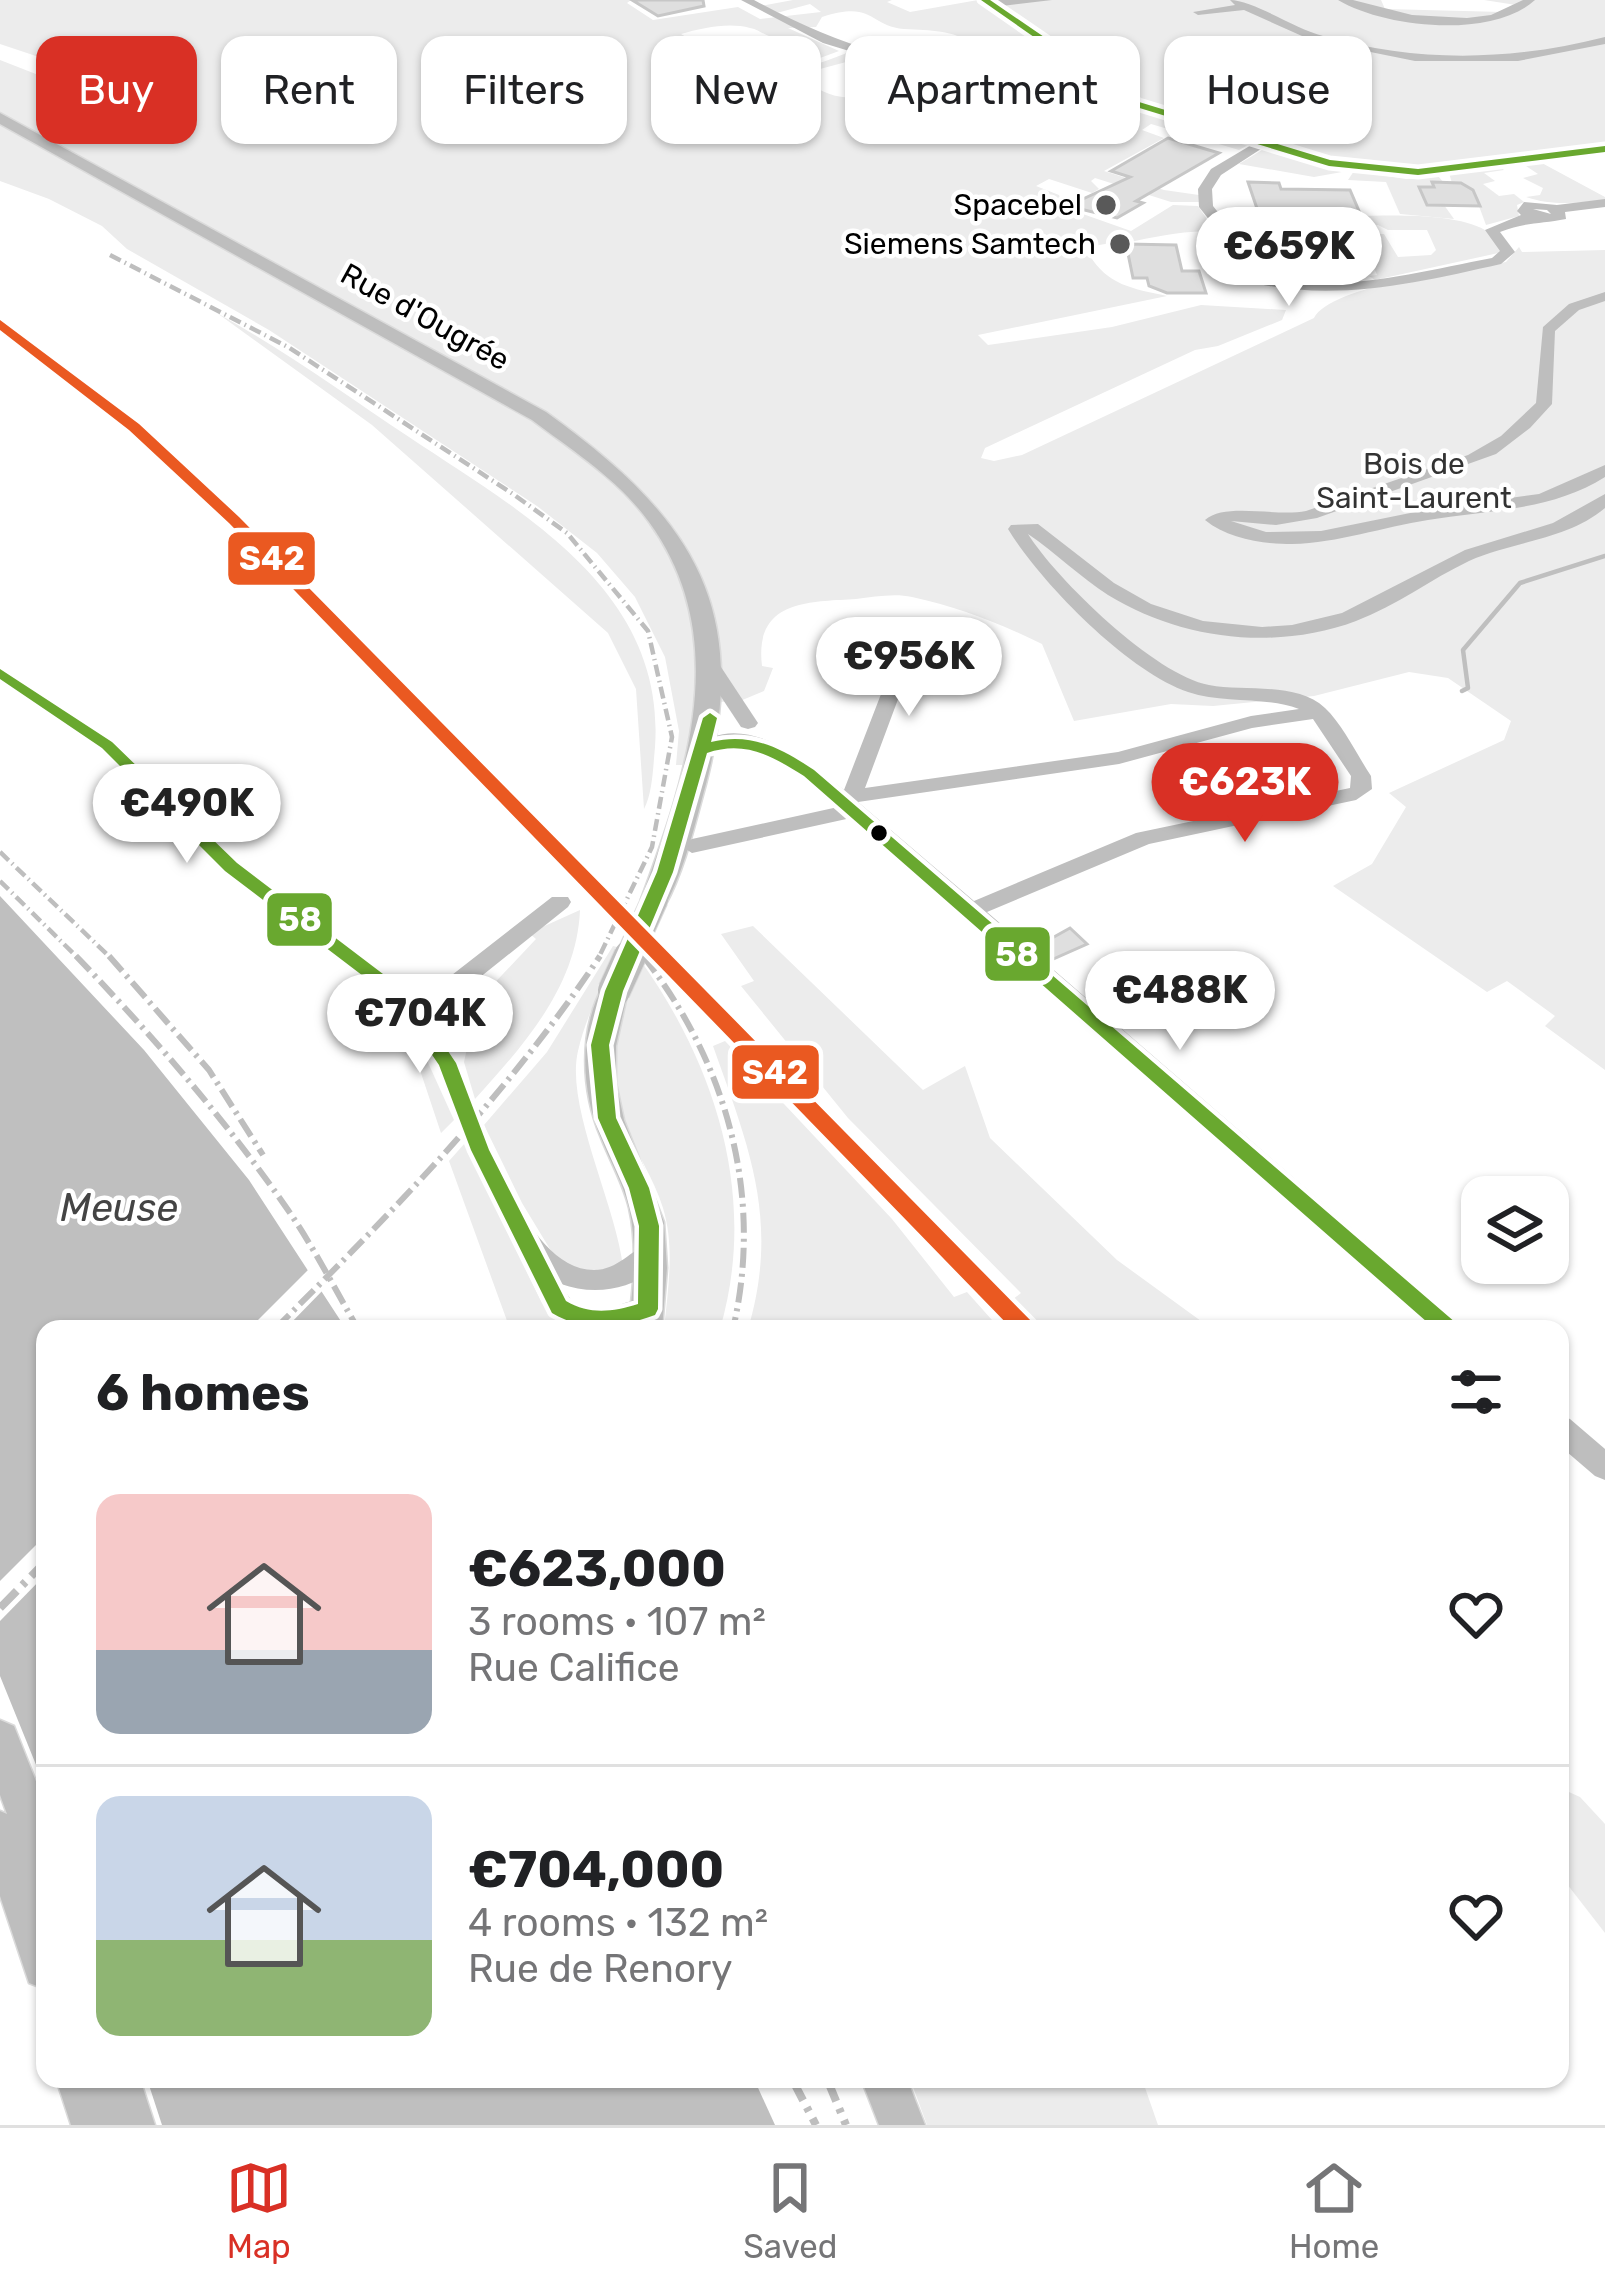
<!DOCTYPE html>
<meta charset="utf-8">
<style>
body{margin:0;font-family:Rubik,sans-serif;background:#f2f2f2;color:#202124;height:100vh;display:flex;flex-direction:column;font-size:45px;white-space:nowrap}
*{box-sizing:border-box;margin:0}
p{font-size:39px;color:#757577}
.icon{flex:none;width:66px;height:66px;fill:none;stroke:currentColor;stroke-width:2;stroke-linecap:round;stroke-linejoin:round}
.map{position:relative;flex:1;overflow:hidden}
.drawer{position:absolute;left:36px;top:1320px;width:1533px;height:768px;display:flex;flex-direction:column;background:#fff;border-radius:24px;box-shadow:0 3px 9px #0004}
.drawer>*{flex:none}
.hud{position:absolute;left:36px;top:36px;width:1533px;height:108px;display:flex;gap:24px}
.controls{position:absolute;left:1461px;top:1176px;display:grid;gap:24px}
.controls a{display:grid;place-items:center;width:108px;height:108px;border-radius:24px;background:#fff;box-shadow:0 3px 9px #0004;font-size:60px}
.price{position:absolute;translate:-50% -102px;padding:0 27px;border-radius:42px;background:#fff;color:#222;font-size:39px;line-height:78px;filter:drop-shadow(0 3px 6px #0008)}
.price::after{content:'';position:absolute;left:50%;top:72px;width:36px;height:27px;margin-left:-18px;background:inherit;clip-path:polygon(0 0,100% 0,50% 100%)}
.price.current{background:#d93025;color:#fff}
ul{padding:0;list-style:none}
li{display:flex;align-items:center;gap:36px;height:300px;padding:0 60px}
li+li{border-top:3px solid #e0e0e0}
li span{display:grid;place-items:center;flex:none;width:336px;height:240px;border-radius:24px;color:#555}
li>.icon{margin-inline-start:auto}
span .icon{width:144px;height:144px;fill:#fffc;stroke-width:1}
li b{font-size:51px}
h2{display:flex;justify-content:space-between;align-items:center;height:144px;padding:0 60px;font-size:51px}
.chip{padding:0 42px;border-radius:24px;background:#fff;box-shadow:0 3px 9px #0004;font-size:42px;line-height:108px}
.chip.current{background:#d93025;color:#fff}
.tab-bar{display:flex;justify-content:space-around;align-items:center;height:168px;border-top:3px solid #e0e0e0;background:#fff;font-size:33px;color:#757577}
.tab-bar a{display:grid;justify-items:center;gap:6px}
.tab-bar .current{color:#d93025}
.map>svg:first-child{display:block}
.green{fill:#ececec}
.water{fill:#bfbfbf}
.pier{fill:#fff}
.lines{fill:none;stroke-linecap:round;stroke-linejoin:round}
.stream{stroke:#bfbfbf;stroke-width:4.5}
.building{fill:#dfdfdf;stroke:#c7c7c7;stroke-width:3}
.major-casing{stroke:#dbdbdb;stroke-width:3}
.minor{fill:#bebebe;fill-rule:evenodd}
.major{fill:#bebebe;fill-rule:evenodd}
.rail-far2{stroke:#bebebe;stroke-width:4.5;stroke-dasharray:12 4.5 1.5 4.5;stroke-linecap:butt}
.rail-far1{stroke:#bebebe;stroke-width:6;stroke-dasharray:20 6 3 6;stroke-linecap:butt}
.rail{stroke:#bebebe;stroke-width:8;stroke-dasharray:24 8 4.5 8;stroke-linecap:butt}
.major-bridge-far1-casing{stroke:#dbdbdb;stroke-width:28;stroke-linecap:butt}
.major-bridge-casing{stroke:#dbdbdb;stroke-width:34;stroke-linecap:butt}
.major-bridge-far1{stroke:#bebebe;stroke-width:26}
.major-bridge{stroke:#bebebe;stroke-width:32}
.bus-1-casing{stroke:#fff;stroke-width:9}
.bus-2-casing{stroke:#fff;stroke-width:9}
.bus-1{fill:#69a82f;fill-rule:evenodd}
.bus-2{fill:#69a82f;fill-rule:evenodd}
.rail-1-casing{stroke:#fff;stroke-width:9}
.rail-1{fill:#ea5921;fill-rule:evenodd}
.poi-dot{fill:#595959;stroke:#fff;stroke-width:4.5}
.bus-dot{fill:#000;stroke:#fff;stroke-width:4.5}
.labels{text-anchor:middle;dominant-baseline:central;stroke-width:9;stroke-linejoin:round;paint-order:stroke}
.far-poi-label{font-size:30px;fill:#000;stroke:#fff;text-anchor:end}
.far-street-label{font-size:30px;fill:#000;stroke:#fff}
.far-park-label{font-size:30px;fill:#333;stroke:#fff}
.water-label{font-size:39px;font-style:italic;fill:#444;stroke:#fff}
.line-badge{stroke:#fff;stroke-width:4.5}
.badge-label{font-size:33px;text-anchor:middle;font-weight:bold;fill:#fff}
</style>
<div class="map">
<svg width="1605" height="2125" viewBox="0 0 1605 2125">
<rect width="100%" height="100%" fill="#fff"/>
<g class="green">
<path d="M0 0H631L627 3 653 20 738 7 760 19 821 12 810 4 773 14 760 6 793 0H892L887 2 910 12 978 0 1038 44 1018 48 1038 59 993 65 941 61 936 66 1004 70 1056 59 1065 64 992 73 931 69 929 65 975 45C951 29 932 31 904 29 868 26 875 0 822 17L816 27 788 28 839 51 793 68 753 49 758 41 777 37C764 37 761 30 750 28 729 22 702 28 681 34 762 81 759 86 847 53L861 58 820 69 809 82C835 105 864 95 894 101 923 106 961 126 989 110L983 104 923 88 935 79 894 70 999 78 1073 71 1093 85 1083 87 1070 78 991 88C1014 115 1054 103 1086 98L1091 94 1088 90 1100 89 1144 113 1248 145 1239 150 1151 124 1142 130 1164 138 1104 171 1164 190 1199 195 1200 202H1171L1095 178 1091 181 1099 189 1092 193 1049 179 1036 186 1059 195 1063 207 1131 231 1173 205 1198 206 1215 231C1186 231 1163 235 1135 241 1117 245 1105 241 1086 249 1105 285 1130 288 1167 296L978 335 988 345 1112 327 1201 305 1286 310 1282 320 1218 346 1195 350 985 448 981 458 994 461 1022 455 1314 318C1331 285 1466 269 1506 262L1519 247 1522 252 1605 250V1070L1545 1026 1555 1016 1507 981 1487 992 1333 886 1372 864 1406 807 1389 793 1504 740 1511 721 1448 678 1409 672 1314 696 1213 706 1171 704 1074 721 1042 644C999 623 958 607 912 597 894 593 874 597 856 599 808 602 754 600 762 666L773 668 764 691 740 701 697 703 685 765H676L679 731 665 657 635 597 597 553 537 506 269 330 127 249 102 226 49 199 0 181V60L64 85 82 81 120 100 154 94 131 82 151 65 110 48 45 59 0 44Z"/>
<path d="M1002 0H1381L1385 9 1503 12 1516 5 1484 0H1605V146L1410 169 1330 160 1137 102 1000 7Z"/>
<path d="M1262 150 1274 151 1342 172 1314 177 1239 164Z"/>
<path d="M1540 162 1605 197V200C1578 203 1552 206 1526 197L1540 195 1543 188 1523 178 1538 174 1526 166H1505Z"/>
<path d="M1500 167 1504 170 1484 173 1495 181 1483 184 1499 196 1514 194 1524 202 1517 205 1519 216 1486 225 1473 190 1452 183 1449 173Z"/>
<path d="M1354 171 1406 179 1438 176 1444 183 1419 188 1427 205H1444L1454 219 1400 214 1386 182 1348 180Z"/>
<path d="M1320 217C1363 217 1448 209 1485 230 1492 234 1498 245 1503 252L1375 280 1369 276 1377 275 1366 247H1382L1376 243 1378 234H1384L1398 257 1431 255 1436 250 1427 230H1388L1378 225 1318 229 1323 243H1308L1303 229H1228L1236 224 1302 225Z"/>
<path d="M1230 231 1277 238 1289 273H1299L1313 259 1311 253H1346L1353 260 1346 261 1351 275 1361 280 1263 281 1252 276 1248 260 1260 259 1254 261 1257 272H1283L1273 241H1248L1251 252 1259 254H1248Z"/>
<path d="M217 313C284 350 346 395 409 437 521 512 666 590 655 747 653 766 653 792 644 809L636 689 608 633 372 425Z"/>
<path d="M580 910C577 986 524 1045 475 1099L464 1062 474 1016 464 1003 466 994 487 991 536 939 529 933Z"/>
<path d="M753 926 923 1090 965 1066 990 1138 1117 1260 1212 1329H1040L1012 1300 1021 1293 848 1118 741 986 754 981 721 934Z"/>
<path d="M613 946 621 948C605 980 586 1015 578 1051 565 1106 616 1205 623 1267L617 1272 562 1269 522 1203 484 1125 547 1052Z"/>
<path d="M641 961C717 1068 758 1199 720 1329H664C668 1289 675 1248 663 1208 654 1178 635 1152 624 1123 604 1068 616 1011 641 961Z"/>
<path d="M404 1035 425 1056 454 1120 441 1133 419 1067 401 1040Z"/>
<path d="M725 1041 892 1219 954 1297 967 1292 1000 1329H748C780 1221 749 1147 713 1046Z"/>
<path d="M465 1143 542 1303 576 1329H510L449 1161Z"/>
<path d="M1560 1788 1580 1797 1605 1824V1933L1560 1875Z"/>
<path d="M910 2079H1142L1158 2125H927Z"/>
</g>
<g class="water">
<path d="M0 896 144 1050 249 1180 346 1329H45V1787L0 1676Z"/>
<path d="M147 2079H754L775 2125H162Z"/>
</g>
<g class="pier">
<path d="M311 1267 325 1288 285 1329H249Z"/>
<path d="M45 1536V1575L0 1621V1581Z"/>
</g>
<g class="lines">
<path class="stream" d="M1462 691 1468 688 1463 650 1520 583 1605 556"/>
</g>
<g class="building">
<path d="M632 0H703L704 6 658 16Z"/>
<path d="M1168 138 1219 153 1136 201 1143 203 1117 218 1068 206 1130 177 1111 171Z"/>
<path d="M1248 182 1279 183 1281 189 1350 190 1359 211 1292 210 1308 258 1347 262V272H1288L1276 238H1267Z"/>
<path d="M1432 182 1461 183 1473 190 1480 206 1427 205 1419 187H1434Z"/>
<path d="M1126 244 1176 245 1182 271H1199L1206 293H1167L1149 286 1147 278H1133Z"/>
<path d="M1070 928 1087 944 1051 960 1036 947Z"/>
</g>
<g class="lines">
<defs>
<g id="major">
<path d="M0 113 546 412C688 514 753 603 706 784 695 824 685 869 665 906L655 908 641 899C686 777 734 639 649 522 619 480 573 451 532 420L0 124Z"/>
<path d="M614 981 628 991 616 1046V1083L624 1120 664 1222 667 1268 662 1329H628C633 1289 638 1248 629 1208 623 1183 610 1161 601 1138 581 1091 578 1030 604 984Z"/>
<path d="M0 1720 14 1726 45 1804V1880L36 1877 45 1902V1989L29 1983 0 1896V1811L7 1814 0 1795Z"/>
<path d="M56 2079H140L155 2125H71Z"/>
<path d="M861 2079H907L925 2125H879Z"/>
</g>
</defs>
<use href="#major" class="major-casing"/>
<g class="minor">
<path d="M741 0H754C861 58 948 78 1069 63L980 0H1052L1002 6 1140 101 1330 159 1418 168 1605 145V153L1418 176 1329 167 1264 147 1221 175 1212 189 1213 206 1241 241 1254 274C1332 296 1414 273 1492 258L1500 251 1485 230 1521 215 1517 211 1524 202 1557 205 1605 199V207L1565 212 1566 219C1541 224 1525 222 1500 232L1515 252 1501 264C1416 283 1329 304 1243 280L1227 242 1199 207 1198 189 1211 169 1253 144 1132 107 1078 69 986 77 905 68 823 43ZM1533 209 1547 210 1551 214Z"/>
<path d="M1230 0C1253 0 1295 29 1323 36 1416 63 1512 61 1605 37V44L1518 61H1415L1311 40 1244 10 1198 15 1193 12 1235 5Z"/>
<path d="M1338 0H1353L1412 15 1467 18 1491 15 1523 0H1535C1492 39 1385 28 1338 0Z"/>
<path d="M1605 292V301L1579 310 1555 331 1552 404 1530 428 1496 454 1317 518 1276 525 1231 521 1266 532 1321 531 1430 509 1539 494 1605 465V477C1551 511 1489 510 1428 520 1383 527 1338 543 1292 544 1263 544 1228 539 1205 520 1225 502 1276 517 1306 511L1468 455 1501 436 1536 403 1543 327 1569 304Z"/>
<path d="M1605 494V508C1567 540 1514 541 1469 561 1431 579 1396 606 1356 621 1276 651 1181 640 1108 595 1080 577 1056 553 1028 534 1057 580 1155 675 1209 685 1244 692 1296 681 1325 708 1343 725 1357 755 1371 776L1372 789 1356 800 1149 844 987 912 1459 1321 1463 1329H1430L851 818 692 853 681 846 692 839 838 807C808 787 771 740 729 747 720 748 711 753 702 756L692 750C739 706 805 759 844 790L905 632 914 626 923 632 865 788 1118 752 1251 716 1299 709C1263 696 1224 704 1188 692 1127 671 1041 583 1008 529L1011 525 1038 524 1114 583 1151 604 1203 621 1262 627 1292 625 1342 613 1465 550 1553 523ZM1313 719 1351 776 1350 788 1136 833 974 901 858 802 1119 764 1252 728Z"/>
<path d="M712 662 719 664 758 723 755 727 748 729 741 727 702 668Z"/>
<path d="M0 667 114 741 239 862 385 972 416 1003 552 897H568L571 902 568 907 429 1018C439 1033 452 1047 459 1064 485 1119 521 1269 594 1270 618 1270 630 1250 651 1243L660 1246 664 1254C644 1290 596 1297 561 1284 589 1339 623 1289 658 1301L662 1309 658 1317 624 1329H577L549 1315 467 1150 436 1065 407 1022 369 984 223 872 100 749 0 682Z"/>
<path d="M1560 1415 1570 1419 1605 1449V1480L1595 1476 1560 1446Z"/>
</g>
<use href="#major" class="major"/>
<g class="rail-far2">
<path d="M110 255 288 347 513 494 567 533 648 631 672 737 652 847 598 959"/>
<path d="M0 852 112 959"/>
<path d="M0 881 79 959"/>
<path d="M602 905 646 959"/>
</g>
<g class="rail-far1">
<path d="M76 956C152 1035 225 1119 288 1210 314 1248 335 1289 358 1329"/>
<path d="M109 956 209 1070 263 1155"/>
<path d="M643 956C727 1063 764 1196 733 1329"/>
<path d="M275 1329C392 1212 508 1095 600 956"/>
</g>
<g class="rail">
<path d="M0 1608 45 1562"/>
<path d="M792 2079 816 2125"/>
<path d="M827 2079 846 2125"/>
</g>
<defs>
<path id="major-bridge-far1" d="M628 959 655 899"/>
<path id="major-bridge" d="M614 991 630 956"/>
</defs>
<use href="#major-bridge-far1" class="major-bridge-far1-casing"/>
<use href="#major-bridge" class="major-bridge-casing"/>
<use href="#major-bridge-far1" class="major-bridge-far1"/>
<use href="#major-bridge" class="major-bridge"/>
<defs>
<path id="bus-1" d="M0 669 112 742 237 863 383 974 421 1011 456 1063 489 1150 566 1301C590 1315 612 1312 638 1304L639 1226 629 1188 598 1118 591 1045 605 991 657 872 703 718 710 713 717 718 711 742C751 732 781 748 814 770L1456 1323 1459 1329H1435L804 776C772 756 745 740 707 753L673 872 623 991 609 1045 616 1118 649 1188 659 1226 658 1309 655 1315C618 1328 588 1334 552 1313L471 1150 439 1065 409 1021 371 982 225 871 102 748 0 679Z"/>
<path id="bus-2" d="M981 0H990L1139 102 1330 160 1418 169 1605 146V152L1418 175 1329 166 1133 106Z"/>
</defs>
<use href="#bus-1" class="bus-1-casing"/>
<use href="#bus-2" class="bus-2-casing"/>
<use href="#bus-1" class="bus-1"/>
<use href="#bus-2" class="bus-2"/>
<defs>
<path id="rail-1" d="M0 320 139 424 239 517 1039 1329H1012L229 523 129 430 0 330Z"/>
</defs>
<use href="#rail-1" class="rail-1-casing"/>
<use href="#rail-1" class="rail-1"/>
</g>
<g class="poi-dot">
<circle cx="1106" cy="205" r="12"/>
<circle cx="1120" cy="244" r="12"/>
</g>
<circle class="bus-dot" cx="879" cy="833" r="10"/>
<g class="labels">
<g class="far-poi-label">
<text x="1082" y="205">Spacebel</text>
<text x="1096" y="244">Siemens Samtech</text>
</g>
<g class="far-street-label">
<text transform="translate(425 317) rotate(29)">Rue d'Ougrée</text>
</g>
<g class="far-park-label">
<text x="1414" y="464">Bois de<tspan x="1414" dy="34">Saint-Laurent</tspan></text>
</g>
<g class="water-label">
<text x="119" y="1208">Meuse</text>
</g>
</g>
<g class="line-badge">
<rect x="226" y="530" width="91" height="57" rx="12" fill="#ea5921"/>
<rect x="265" y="891" width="69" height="57" rx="12" fill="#69a82f"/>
<rect x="983" y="925" width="69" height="58" rx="12" fill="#69a82f"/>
<rect x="730" y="1043" width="91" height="58" rx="12" fill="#ea5921"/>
</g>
<g class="badge-label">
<text x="272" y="570">S42</text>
<text x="300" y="931">58</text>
<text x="1017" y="966">58</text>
<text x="775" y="1084">S42</text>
</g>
</svg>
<div class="controls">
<a><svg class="icon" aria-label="layers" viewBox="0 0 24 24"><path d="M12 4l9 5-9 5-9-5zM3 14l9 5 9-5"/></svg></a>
</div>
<b class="price" style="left:1289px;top:309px">€659K</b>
<b class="price" style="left:909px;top:719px">€956K</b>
<b class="price current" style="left:1245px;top:845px">€623K</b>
<b class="price" style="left:187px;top:866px">€490K</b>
<b class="price" style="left:1180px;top:1053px">€488K</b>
<b class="price" style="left:420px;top:1076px">€704K</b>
<div class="hud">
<a class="chip current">Buy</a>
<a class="chip">Rent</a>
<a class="chip">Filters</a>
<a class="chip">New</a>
<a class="chip">Apartment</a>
<a class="chip">House</a>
</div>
<section class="drawer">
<h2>6 homes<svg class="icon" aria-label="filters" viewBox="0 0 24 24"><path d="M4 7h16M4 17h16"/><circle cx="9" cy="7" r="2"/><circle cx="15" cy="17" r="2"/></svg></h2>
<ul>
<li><span style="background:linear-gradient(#f6c9c9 65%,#9aa5b1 0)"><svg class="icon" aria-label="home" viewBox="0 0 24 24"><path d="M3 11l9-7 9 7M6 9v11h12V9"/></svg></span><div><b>€623,000</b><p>3 rooms · 107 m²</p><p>Rue Califice</p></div><svg class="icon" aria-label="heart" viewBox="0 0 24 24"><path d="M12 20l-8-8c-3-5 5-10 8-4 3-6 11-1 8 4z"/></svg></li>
<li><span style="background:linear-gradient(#c9d6e8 60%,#8fb573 0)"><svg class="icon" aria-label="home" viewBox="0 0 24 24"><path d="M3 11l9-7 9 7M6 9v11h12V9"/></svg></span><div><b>€704,000</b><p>4 rooms · 132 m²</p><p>Rue de Renory</p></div><svg class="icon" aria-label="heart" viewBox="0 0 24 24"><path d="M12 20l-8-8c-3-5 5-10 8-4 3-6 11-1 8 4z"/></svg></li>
</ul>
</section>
</div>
<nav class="tab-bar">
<a class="current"><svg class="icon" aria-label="map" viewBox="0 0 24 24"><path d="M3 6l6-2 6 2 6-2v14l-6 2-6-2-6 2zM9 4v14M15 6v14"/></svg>Map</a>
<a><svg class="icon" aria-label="saved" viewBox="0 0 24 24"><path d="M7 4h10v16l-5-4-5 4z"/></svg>Saved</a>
<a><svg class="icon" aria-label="home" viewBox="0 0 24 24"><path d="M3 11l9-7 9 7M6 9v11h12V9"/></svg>Home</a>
</nav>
